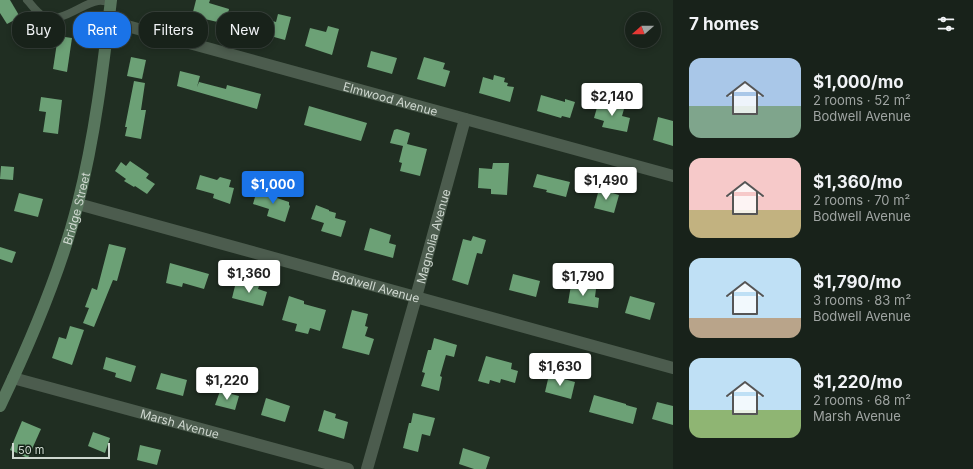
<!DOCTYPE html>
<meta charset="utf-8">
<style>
body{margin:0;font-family:Inter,sans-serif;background:#212a23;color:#f1f3f6;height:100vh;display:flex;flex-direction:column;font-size:15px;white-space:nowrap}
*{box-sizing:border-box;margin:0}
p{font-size:13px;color:#9fa4a2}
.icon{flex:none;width:22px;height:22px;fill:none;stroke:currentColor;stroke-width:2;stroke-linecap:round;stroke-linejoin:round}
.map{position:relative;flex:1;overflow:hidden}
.drawer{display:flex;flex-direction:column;background:#18221a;width:300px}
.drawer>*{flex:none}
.top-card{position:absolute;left:12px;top:12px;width:380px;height:36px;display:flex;gap:8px}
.needle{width:26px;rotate:249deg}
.controls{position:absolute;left:625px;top:12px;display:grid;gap:8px}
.controls a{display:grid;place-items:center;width:36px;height:36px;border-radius:50%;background:#18221a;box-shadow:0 2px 6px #0003,0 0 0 1px #363f39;font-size:20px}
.scale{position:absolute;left:12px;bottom:10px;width:98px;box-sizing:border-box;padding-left:4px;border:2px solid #cfd8d0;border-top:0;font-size:11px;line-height:14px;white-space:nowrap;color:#cfd8d0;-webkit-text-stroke:3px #162519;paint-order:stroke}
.price{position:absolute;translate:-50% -34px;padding:0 9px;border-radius:4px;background:#fff;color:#222;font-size:13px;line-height:26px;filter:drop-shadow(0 1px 2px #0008)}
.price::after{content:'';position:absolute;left:50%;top:24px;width:12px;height:9px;margin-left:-6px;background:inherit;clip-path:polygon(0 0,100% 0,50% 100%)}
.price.current{background:#1a73e8;color:#fff}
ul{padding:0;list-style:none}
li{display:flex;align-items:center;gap:12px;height:100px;padding:0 16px}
li span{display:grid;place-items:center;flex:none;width:112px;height:80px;border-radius:12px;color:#555}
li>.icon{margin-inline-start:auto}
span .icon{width:48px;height:48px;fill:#fffc;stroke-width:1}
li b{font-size:17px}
h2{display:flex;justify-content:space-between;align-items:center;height:48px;padding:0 16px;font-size:17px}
.pill{padding:0 14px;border-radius:16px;background:#18221a;box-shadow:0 2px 6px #0003,0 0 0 1px #363f39;font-size:14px;line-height:36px}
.pill.current{background:#1a73e8;color:#fff}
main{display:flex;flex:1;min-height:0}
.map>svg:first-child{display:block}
.building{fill:#6ca176}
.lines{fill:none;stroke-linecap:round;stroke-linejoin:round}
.lane{stroke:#4c5c4e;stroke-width:8}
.street{stroke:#4c5c4e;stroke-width:12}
.secondary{stroke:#58765d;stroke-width:12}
.labels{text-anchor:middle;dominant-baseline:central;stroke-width:4;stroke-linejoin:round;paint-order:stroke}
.street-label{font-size:12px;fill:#cfd8d0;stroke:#162519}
</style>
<main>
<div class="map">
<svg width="673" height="469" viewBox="0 0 673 469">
<rect width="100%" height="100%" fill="#202e22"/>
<g class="building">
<path d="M0 0H10L20 17 7 24 0 13Z"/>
<path d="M196 0H210L209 3 229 9 226 24 192 16Z"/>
<path d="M278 14 291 17 285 40 252 31 255 16 276 22Z"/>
<path d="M328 26 339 29 332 55 305 46 310 28 326 32Z"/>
<path d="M58 36 72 38 67 72 53 69Z"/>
<path d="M371 51 397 58 392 74 367 67Z"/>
<path d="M131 57 146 60 142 79 127 76Z"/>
<path d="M424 57 445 63 443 69 450 71 445 87 417 79Z"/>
<path d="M180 71 200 76 197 87 199 82 226 89 227 85 261 94 257 109 177 86Z"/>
<path d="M494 75 505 78 504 82 508 83 507 86 514 87 510 102 479 93 483 77 493 80Z"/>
<path d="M134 81 145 83 141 110H146L141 139 125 136 127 127H125Z"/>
<path d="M541 95 565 102V99L575 102 570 118 562 116 561 118 537 111Z"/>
<path d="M41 97 62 100 58 134 43 132 46 112 39 111Z"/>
<path d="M604 103 624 109 622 116 630 118 627 132 602 127 604 121 594 118 598 104 603 105Z"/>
<path d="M309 106 367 123 361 141 304 125Z"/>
<path d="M658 117 673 121V146L653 140Z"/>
<path d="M397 129 410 133 407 144 427 149 420 176 400 171 402 163 399 162 403 146 390 143 394 130Z"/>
<path d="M130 161 149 174 146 178 155 184 147 194 135 186 134 187 124 181 126 179 115 171 121 162 126 166Z"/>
<path d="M493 163H509L507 195 491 194V189L478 188 479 168 492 169Z"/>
<path d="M1 166 14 167 13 180 0 179Z"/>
<path d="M537 174 570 182 566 197 546 192 547 190 533 187Z"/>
<path d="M200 175 217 180 220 177 231 180 229 187 234 188 230 204 213 198 214 194 196 189Z"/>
<path d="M599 189 619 195 614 213 594 208Z"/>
<path d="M257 190 267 193 268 191 278 194 277 198 289 202V205L290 206 285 222 267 216 269 209 253 204Z"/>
<path d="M19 193 43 199 38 217 14 211Z"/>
<path d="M316 205 329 210V211L336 213 335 218 346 221 341 237 321 231 324 223 311 219Z"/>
<path d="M370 228 391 235 389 243 396 245 393 258 364 250Z"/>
<path d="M473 236 486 240 482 254 477 253 468 285 452 280 463 239 471 241Z"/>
<path d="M109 244 126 248 117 281 113 280 94 327 83 323 89 308 85 307 92 288 97 290Z"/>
<path d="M0 247 16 252 12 263 0 259Z"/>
<path d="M170 263 209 274 204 289 183 283 182 287 166 283Z"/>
<path d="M513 274 540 281 536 297 509 290Z"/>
<path d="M236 282 248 286 249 283 259 286 258 289 267 292 263 306 232 298Z"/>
<path d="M571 285 596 289 595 297 599 298 598 308 568 303Z"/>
<path d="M289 296 304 301V304L326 310 320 331 310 328 308 334 295 331 297 324 282 320Z"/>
<path d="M630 296 655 303 650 320 625 313Z"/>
<path d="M352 310 368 314 365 326 368 327 365 336 374 339 369 355 342 348Z"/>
<path d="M70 326 84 330 72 365 52 358 59 337 66 339Z"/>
<path d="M434 338 457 345 454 357 446 355 440 376 442 377 439 391 421 386 425 373 422 372 428 350H431Z"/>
<path d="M486 356 512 363 511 369 518 371 515 383 501 379 500 383 490 380 489 384 478 381Z"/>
<path d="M106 357 136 366 131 382 115 377 116 373 103 369Z"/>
<path d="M161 373 187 380 183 396 156 389Z"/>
<path d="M549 375 575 382 571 399 545 392Z"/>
<path d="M220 391 239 396 235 410 215 405Z"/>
<path d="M594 395 626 404V405L637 408 633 424 589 412Z"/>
<path d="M266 398 290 406 285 422 261 415Z"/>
<path d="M657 402 673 406V425L652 419Z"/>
<path d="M324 410 336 414 335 418 348 422 344 439 318 431Z"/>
<path d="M413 413 435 418 430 436 422 434 418 452 403 448 409 423H411Z"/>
<path d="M22 421 41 429 28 458 10 450Z"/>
<path d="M93 432 110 438 105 453 88 446Z"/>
<path d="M140 445 161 450 157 465 137 460Z"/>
<path d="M463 448 490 457 486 469H474L459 464Z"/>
</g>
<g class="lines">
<path class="lane" d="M27 0C32 5 36 12 43 16 60 25 82 3 98 1 102 0 107 2 111 2"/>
<g class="street">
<path id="s1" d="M109 21 673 176"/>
<path id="s2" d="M78 204 673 368"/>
<path id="s3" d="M13 378 348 469"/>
<path id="s4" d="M367 469 416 297 465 119"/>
</g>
<path class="secondary" id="s5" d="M0 406C30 343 61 271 78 203 95 136 103 68 111 0"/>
</g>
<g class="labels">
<g class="street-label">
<text stroke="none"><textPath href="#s1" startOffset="292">Elmwood Avenue</textPath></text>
<text stroke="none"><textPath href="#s5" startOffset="212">Bridge Street</textPath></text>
<text stroke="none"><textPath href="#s4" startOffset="242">Magnolia Avenue</textPath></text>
<text stroke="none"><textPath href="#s2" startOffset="309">Bodwell Avenue</textPath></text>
<text stroke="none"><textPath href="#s3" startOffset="173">Marsh Avenue</textPath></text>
</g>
</g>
</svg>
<div class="controls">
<a><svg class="needle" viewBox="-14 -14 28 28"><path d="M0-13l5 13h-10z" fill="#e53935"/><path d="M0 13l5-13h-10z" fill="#9fa4a2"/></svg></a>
</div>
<div class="scale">50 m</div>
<b class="price" style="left:612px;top:117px">$2,140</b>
<b class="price" style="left:606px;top:201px">$1,490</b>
<b class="price current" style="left:273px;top:205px">$1,000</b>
<b class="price" style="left:249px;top:294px">$1,360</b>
<b class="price" style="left:583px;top:297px">$1,790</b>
<b class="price" style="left:560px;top:387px">$1,630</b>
<b class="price" style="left:227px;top:401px">$1,220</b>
<div class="top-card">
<a class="pill">Buy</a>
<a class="pill current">Rent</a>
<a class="pill">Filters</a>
<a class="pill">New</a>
</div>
</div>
<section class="drawer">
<h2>7 homes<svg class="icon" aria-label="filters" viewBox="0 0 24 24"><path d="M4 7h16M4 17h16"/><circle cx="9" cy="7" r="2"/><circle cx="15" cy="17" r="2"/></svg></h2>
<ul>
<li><span style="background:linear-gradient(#a9c7e8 60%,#7fa58c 0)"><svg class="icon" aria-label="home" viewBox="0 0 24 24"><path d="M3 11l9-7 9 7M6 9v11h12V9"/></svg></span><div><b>$1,000/mo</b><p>2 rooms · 52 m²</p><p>Bodwell Avenue</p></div></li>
<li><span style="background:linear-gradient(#f6c9c9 65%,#c2b280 0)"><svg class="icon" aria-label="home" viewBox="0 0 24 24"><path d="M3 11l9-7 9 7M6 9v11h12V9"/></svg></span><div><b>$1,360/mo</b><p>2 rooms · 70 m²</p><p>Bodwell Avenue</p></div></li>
<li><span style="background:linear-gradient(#bfe0f5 75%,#b9a48a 0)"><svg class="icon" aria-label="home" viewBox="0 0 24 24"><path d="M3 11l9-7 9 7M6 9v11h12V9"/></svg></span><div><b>$1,790/mo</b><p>3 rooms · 83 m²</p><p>Bodwell Avenue</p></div></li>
<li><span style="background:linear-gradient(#bfe0f5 65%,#8fb573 0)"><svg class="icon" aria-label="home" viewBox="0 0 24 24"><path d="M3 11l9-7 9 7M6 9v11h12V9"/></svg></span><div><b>$1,220/mo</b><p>2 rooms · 68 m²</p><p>Marsh Avenue</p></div></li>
</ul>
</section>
</main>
